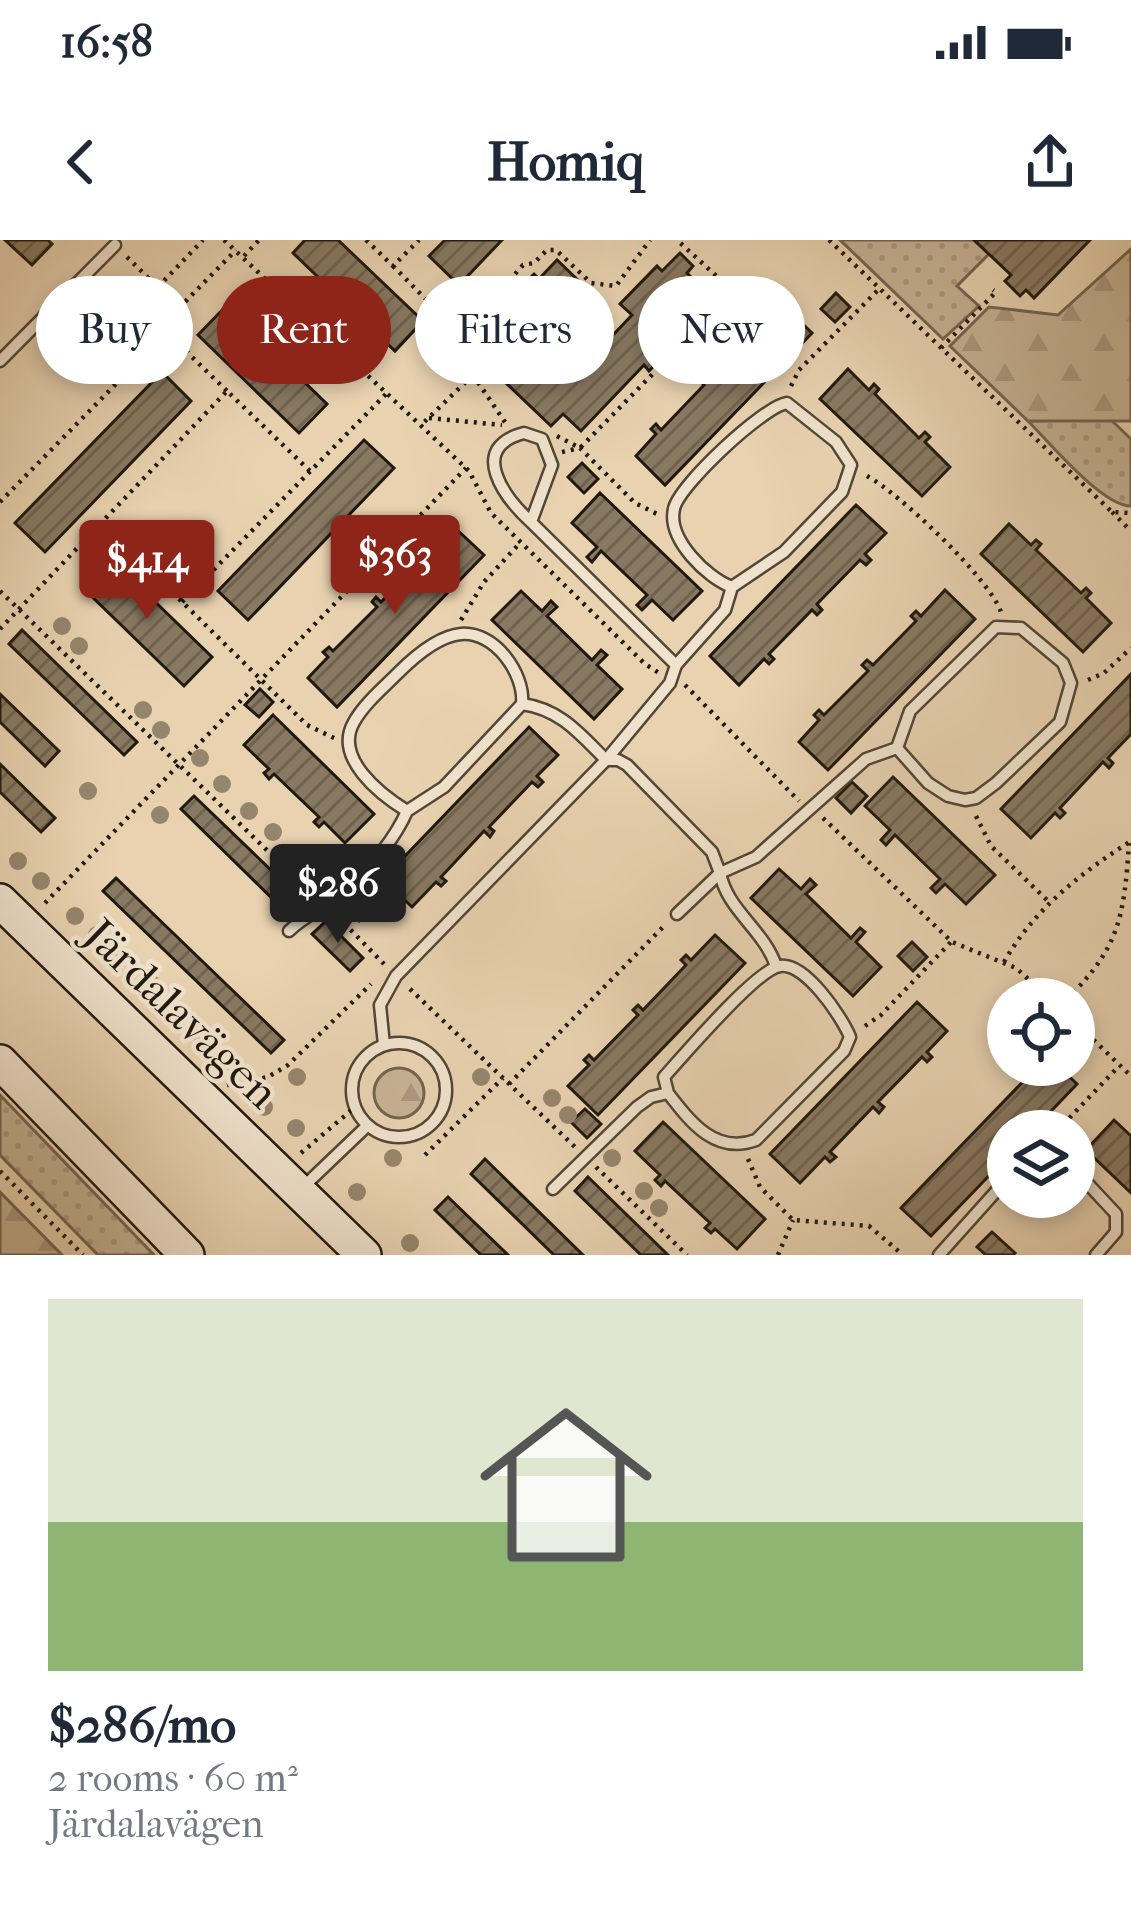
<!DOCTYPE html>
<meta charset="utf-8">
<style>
body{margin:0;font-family:"IM FELL French Canon",serif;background:#f6f6f7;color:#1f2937;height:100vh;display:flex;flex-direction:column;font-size:45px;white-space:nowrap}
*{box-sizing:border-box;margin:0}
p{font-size:39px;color:#747a83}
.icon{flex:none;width:66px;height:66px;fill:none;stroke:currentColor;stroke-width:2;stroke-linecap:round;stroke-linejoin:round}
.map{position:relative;height:1015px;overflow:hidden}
.panel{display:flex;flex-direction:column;background:#fff;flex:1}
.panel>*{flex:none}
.hud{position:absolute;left:36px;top:36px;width:1059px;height:108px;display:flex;gap:24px}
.fabs{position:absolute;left:987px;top:738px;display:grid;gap:24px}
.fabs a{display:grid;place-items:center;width:108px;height:108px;border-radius:50%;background:#fff;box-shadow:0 6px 18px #0003;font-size:60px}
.price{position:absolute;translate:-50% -102px;padding:0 27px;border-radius:12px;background:#8f2418;color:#fff;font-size:39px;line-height:78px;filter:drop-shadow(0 3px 6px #0008)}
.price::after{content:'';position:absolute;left:50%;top:72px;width:36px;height:27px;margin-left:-18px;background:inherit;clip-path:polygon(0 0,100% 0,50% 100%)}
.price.selected{background:#222;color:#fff}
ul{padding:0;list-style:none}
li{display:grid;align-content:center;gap:24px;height:636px;padding:0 48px}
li+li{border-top:3px solid #e0e1e3}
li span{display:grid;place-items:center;height:372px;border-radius:0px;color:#555}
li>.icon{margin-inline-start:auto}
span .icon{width:216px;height:216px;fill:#fffc;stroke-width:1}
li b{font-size:51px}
.pill{padding:0 42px;border-radius:54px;background:#fff;box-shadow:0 6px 18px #0003;font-size:42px;line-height:108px}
.pill.selected{background:#8f2418;color:#fff}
.status{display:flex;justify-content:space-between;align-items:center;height:84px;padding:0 60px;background:#fff;direction:ltr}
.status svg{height:33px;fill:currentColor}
header{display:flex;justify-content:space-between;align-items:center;height:156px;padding:0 48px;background:#fff;font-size:54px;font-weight:700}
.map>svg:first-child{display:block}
.grass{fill:url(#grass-dots);stroke:#736551;stroke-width:3}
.forest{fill:url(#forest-firs);stroke:#736551;stroke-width:3}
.building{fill:url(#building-hatch);stroke:#20180e;stroke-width:3}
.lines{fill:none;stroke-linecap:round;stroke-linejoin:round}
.lane-casing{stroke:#524636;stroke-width:15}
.secondary-casing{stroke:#20180e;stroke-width:38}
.path{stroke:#20180e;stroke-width:4.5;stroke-dasharray:3 6;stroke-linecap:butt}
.lane{stroke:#f0e2cc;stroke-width:10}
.secondary{stroke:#f0e2cc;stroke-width:33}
.tree{fill:#96856d}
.labels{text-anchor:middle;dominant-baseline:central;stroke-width:9;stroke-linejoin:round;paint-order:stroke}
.street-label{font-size:45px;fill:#20180e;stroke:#f0e2cc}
</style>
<div class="status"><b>16:58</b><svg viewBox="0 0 49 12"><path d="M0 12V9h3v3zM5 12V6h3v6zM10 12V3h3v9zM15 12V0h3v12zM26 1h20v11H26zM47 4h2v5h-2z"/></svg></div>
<header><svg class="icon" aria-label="back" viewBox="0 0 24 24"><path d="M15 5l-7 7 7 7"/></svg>Homiq<svg class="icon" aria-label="share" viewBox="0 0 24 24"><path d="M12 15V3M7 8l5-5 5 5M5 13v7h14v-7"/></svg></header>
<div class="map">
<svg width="1131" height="1015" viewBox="0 0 1131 1015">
<defs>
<pattern id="grass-dots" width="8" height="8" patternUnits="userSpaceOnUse" patternTransform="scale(3)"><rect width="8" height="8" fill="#c6b294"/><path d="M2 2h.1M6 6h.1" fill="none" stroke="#aa987e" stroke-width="1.8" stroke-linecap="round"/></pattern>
<pattern id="forest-firs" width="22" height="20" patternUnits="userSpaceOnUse" patternTransform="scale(3)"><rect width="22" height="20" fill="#c6b294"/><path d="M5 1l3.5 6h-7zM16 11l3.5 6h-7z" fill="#aa987e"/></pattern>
<pattern id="building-hatch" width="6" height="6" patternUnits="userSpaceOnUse" patternTransform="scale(3)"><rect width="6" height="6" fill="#887962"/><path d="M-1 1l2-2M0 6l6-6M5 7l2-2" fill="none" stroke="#6f624f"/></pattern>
</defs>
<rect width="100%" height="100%" fill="#e8d2b0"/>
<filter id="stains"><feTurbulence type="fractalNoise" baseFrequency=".00167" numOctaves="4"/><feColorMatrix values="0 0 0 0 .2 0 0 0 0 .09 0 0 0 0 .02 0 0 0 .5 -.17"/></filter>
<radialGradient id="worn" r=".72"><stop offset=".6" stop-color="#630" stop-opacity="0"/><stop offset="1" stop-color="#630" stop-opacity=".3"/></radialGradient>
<g class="grass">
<path d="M840 0H974L989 14 957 46 979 66 943 99Z"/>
<path d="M1110 179 1131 199V266C1102 266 1049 202 1028 181Z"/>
<path d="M0 855 154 1015H98L0 915Z"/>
</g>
<g class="forest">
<path d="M1131 9V181H1028L950 106 989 67 1058 75Z"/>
<circle cx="399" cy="853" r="25"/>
<path d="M0 952 62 1015H0Z"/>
</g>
<g class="building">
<path d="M5 0H48L52 4 32 25Z"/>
<path d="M305 0H338L423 81 395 111 293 13Z"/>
<path d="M445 0H502L459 45 429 16Z"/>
<path d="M974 0H1090L1034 58 1026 50 1020 56 1005 41 1011 35Z"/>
<path d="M680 13 693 26 687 33 699 45 665 80 682 96 649 131 644 125 581 191 563 174 551 186 483 121 495 109 490 103 504 89 492 77 514 50 516 52 534 34 539 39 557 20 583 45 542 88 559 105 551 114 574 136 632 75 620 64 657 26 662 31Z"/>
<path d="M836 53 850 67 835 82 821 69Z"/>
<path d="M782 64 812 93 665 245 636 216 656 194 651 189 656 184 661 190 704 145 699 139 704 134 709 139 753 95 747 90 752 85 757 90Z"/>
<path d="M226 66 327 164 299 193 198 95Z"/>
<path d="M848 129 869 150 874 144 879 149 875 154 919 198 925 192 930 197 925 202 950 227 922 256 820 159Z"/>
<path d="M162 132 191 161 45 312 15 283Z"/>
<path d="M364 200 394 228 248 380 218 351Z"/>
<path d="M582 223 598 239 584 253 568 237Z"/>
<path d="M600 253 702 351 673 380 652 360 642 370 637 365 647 355 601 311 592 322 587 317 597 307 572 283Z"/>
<path d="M856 265 886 293 865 314 871 320 866 325 860 320 817 364 822 370 817 375 812 370 769 414 774 419 769 424 764 419 739 445 710 416Z"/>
<path d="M1009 284 1031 305 1036 300 1041 304 1036 310 1081 353 1086 348 1091 353 1086 358 1111 383 1083 412 981 314Z"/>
<path d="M454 287 484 315 337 467 308 438 328 417 323 412 329 407 333 411 377 367 372 362 376 357 381 362 425 317 420 312 425 307 430 312Z"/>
<path d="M110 318 212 417 184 446 82 347Z"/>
<path d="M945 350 975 379 828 530 799 502 819 480 814 475 819 470 824 475 868 431 862 425 867 420 873 425 916 381 911 376 916 371 921 376Z"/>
<path d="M521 351 542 371 551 361 557 367 547 376 592 420 601 410 607 415 597 425 622 449 594 479 492 380Z"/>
<path d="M22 390 137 502 124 515 9 404Z"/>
<path d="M1131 434V494L1108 518 1113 523 1109 528 1103 522 1060 568 1065 573 1060 578 1055 573 1031 598 1001 569Z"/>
<path d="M260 449 273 462 259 477 245 465Z"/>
<path d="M0 454 59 511 45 526 0 482Z"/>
<path d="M273 475 374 574 345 603 324 582 319 587 314 582 319 577 274 534 269 539 264 533 269 529 244 505Z"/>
<path d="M529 487 558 515 537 536 543 542 538 547 532 542 489 587 494 591 490 597 484 591 441 637 446 641 441 646 436 642 412 667 383 639Z"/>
<path d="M0 524 55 578 41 592 0 552Z"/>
<path d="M893 537 995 635 966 664 945 644 936 653 931 648 940 639 895 595 886 605 881 600 890 590 865 566Z"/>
<path d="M852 542 867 556 851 573 836 558Z"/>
<path d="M194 556 301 659 287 673 181 569Z"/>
<path d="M779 629 801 649 810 639 816 645 806 654 851 698 860 688 865 692 856 702 881 727 853 756 751 658Z"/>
<path d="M116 638 284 800 271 813 103 651Z"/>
<path d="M357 652 372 668 359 681 343 666Z"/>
<path d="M326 681 363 718 350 731 312 694Z"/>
<path d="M715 695 745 723 598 875 568 846 589 825 584 820 589 815 594 820 638 775 633 770 638 765 643 770 686 725 681 720 686 715 691 720Z"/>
<path d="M912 702 927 717 913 731 898 716Z"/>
<path d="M917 762 947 791 927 812 932 817 927 822 922 817 878 862 884 867 879 873 873 867 830 912 836 917 830 922 825 917 800 943 770 914Z"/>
<path d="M1039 825H1057L1077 844 1032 891H1008V916L931 996 901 968Z"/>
<path d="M585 869 601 884 587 898 571 882Z"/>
<path d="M1114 880 1131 896V953L1086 910Z"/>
<path d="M663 882 765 979 737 1009 715 989 711 993 705 988 710 983 665 941 661 946 655 940 660 935 635 911Z"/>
<path d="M485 919 583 1015H554L471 934Z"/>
<path d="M588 937 668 1015H641L575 951Z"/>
<path d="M448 957 508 1015H481L435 970Z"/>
<path d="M992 992 1015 1013 1013 1015H986L977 1007Z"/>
</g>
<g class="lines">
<defs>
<g id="lane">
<path d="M0 121 115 5"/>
<path d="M676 425 725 370 732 347 784 312 842 252 851 225 836 202 787 163C764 166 678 246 674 269 667 299 707 338 732 347"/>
<path d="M522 464C560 469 580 494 606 520L670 443 676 425 531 282 552 225 542 199 524 193C466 208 506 259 531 282"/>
<path d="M289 691C305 675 326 667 343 653 367 631 394 601 407 571 381 555 333 518 354 482 364 464 383 448 398 433 414 417 438 396 461 394 495 391 525 434 522 464L444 547 407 571"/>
<path d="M776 726C764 690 727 670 720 633L756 617 866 519 897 508 928 543 948 556 965 560 976 558 996 543 1060 482 1071 443 1063 423 1021 388 996 387 910 471 897 508"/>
<circle cx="399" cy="850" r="47"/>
<path d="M384 805 380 765 396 736 606 520H618L627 525 712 612 720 633 677 674"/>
<path d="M1074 929 1116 974V992L1096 1015"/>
<path d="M553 949 637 867 651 857 668 853C691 883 716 915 756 900L844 811 850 797C842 777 805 722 780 726 757 729 683 816 664 837L668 853"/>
<path d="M300 950 367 886"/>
<path d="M939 1015 1008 938"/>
</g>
<g id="secondary">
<path d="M0 661 364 1015"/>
<path d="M0 822 187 1015"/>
</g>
</defs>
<use href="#lane" class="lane-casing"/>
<use href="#secondary" class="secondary-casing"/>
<g class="path">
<path d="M224 0 469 231 491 273 645 424 659 433"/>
<path d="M366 0 393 26 419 0"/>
<path d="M829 0 1112 272 1131 273"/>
<path d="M244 16 259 0"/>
<path d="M127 17 179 68 188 112"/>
<path d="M393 26 475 109 473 135 421 185"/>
<path d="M158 47 203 0"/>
<path d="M179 68 236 10"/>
<path d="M160 86 227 151"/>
<path d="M941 108 996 52 993 50"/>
<path d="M475 109 476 78 523 25 534 23 547 10H556L591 43 616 46 650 0"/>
<path d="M473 135 507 185"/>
<path d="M791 146 799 130 880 48"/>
<path d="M429 178 502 185"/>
<path d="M557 196 580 208 691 95 688 79 723 42 677 0"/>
<path d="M562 212 580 208 635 263 657 274"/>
<path d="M867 236C900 254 989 338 1001 372"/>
<path d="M0 262 167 92"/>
<path d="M1112 272 1131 291"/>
<path d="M102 283 307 485 334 498"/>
<path d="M0 351 311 653"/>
<path d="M182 362 387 153"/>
<path d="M461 380 484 342 519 304"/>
<path d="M0 389 227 151 311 232"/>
<path d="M1088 440 1104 433 1131 408"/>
<path d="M685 445 799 561"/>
<path d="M976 576 991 606 1049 662"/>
<path d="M823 578 952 702 1016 728 1050 759"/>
<path d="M45 663 466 228"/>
<path d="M338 677 384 724"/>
<path d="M1004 722C1034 669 1081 633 1131 601"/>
<path d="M410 749 575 907"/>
<path d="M1067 759C1120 707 1124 676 1129 603"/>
<path d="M1074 781 1131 836"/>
<path d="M865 786 881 775 951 702"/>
<path d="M509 844 664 686"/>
<path d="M227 845 268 837 288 825 371 744"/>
<path d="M1057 891 1119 826"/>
<path d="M301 913 354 868"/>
<path d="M425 915 503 838"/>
<path d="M748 919 760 947 793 980 869 986 903 1015"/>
<path d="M596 927 687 1015"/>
<path d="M0 931 83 1015"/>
<path d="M778 1015 793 980"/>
</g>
<use href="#lane" class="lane"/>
<use href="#secondary" class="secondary"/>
</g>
<g class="tree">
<circle cx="62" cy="386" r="9"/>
<circle cx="79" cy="406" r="9"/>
<circle cx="143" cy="470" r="9"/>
<circle cx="161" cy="490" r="9"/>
<circle cx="200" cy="518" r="9"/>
<circle cx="222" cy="544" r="9"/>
<circle cx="88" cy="551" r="9"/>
<circle cx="249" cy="571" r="9"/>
<circle cx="160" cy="575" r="9"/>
<circle cx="273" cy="592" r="9"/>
<circle cx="301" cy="620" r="9"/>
<circle cx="18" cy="621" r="9"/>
<circle cx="41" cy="641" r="9"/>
<circle cx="327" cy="645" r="9"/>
<circle cx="75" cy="676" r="9"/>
<circle cx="97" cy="695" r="9"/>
<circle cx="119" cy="717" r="9"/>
<circle cx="150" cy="742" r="9"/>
<circle cx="170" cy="771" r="9"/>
<circle cx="203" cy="799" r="9"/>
<circle cx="226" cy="821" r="9"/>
<circle cx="297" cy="837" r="9"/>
<circle cx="481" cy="837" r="9"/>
<circle cx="552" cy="858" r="9"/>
<circle cx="264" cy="867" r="9"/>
<circle cx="568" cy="875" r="9"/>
<circle cx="296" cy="888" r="9"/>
<circle cx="393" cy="918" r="9"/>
<circle cx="612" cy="918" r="9"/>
<circle cx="644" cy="951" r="9"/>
<circle cx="357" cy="952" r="9"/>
<circle cx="659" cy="968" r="9"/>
<circle cx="410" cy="1003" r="9"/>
</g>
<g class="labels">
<g class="street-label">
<text transform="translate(181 774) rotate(44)">Järdalavägen</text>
</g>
</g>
<rect width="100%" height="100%" filter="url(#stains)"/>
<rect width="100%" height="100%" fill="url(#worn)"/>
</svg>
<div class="fabs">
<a><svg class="icon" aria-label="locate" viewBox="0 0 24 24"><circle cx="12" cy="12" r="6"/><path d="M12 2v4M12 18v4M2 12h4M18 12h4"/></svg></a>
<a><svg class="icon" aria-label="layers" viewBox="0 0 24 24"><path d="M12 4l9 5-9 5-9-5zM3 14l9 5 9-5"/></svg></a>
</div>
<b class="price" style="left:395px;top:377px">$363</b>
<b class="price" style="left:147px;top:382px">$414</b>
<b class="price selected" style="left:338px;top:706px">$286</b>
<div class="hud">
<a class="pill">Buy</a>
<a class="pill selected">Rent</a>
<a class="pill">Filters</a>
<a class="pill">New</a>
</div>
</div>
<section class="panel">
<ul>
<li><span style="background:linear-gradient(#dfe7d0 60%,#8fb573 0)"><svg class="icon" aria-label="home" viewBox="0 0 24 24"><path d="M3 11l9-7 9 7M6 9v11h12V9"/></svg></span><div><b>$286/mo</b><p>2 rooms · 60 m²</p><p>Järdalavägen</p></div></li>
</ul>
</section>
